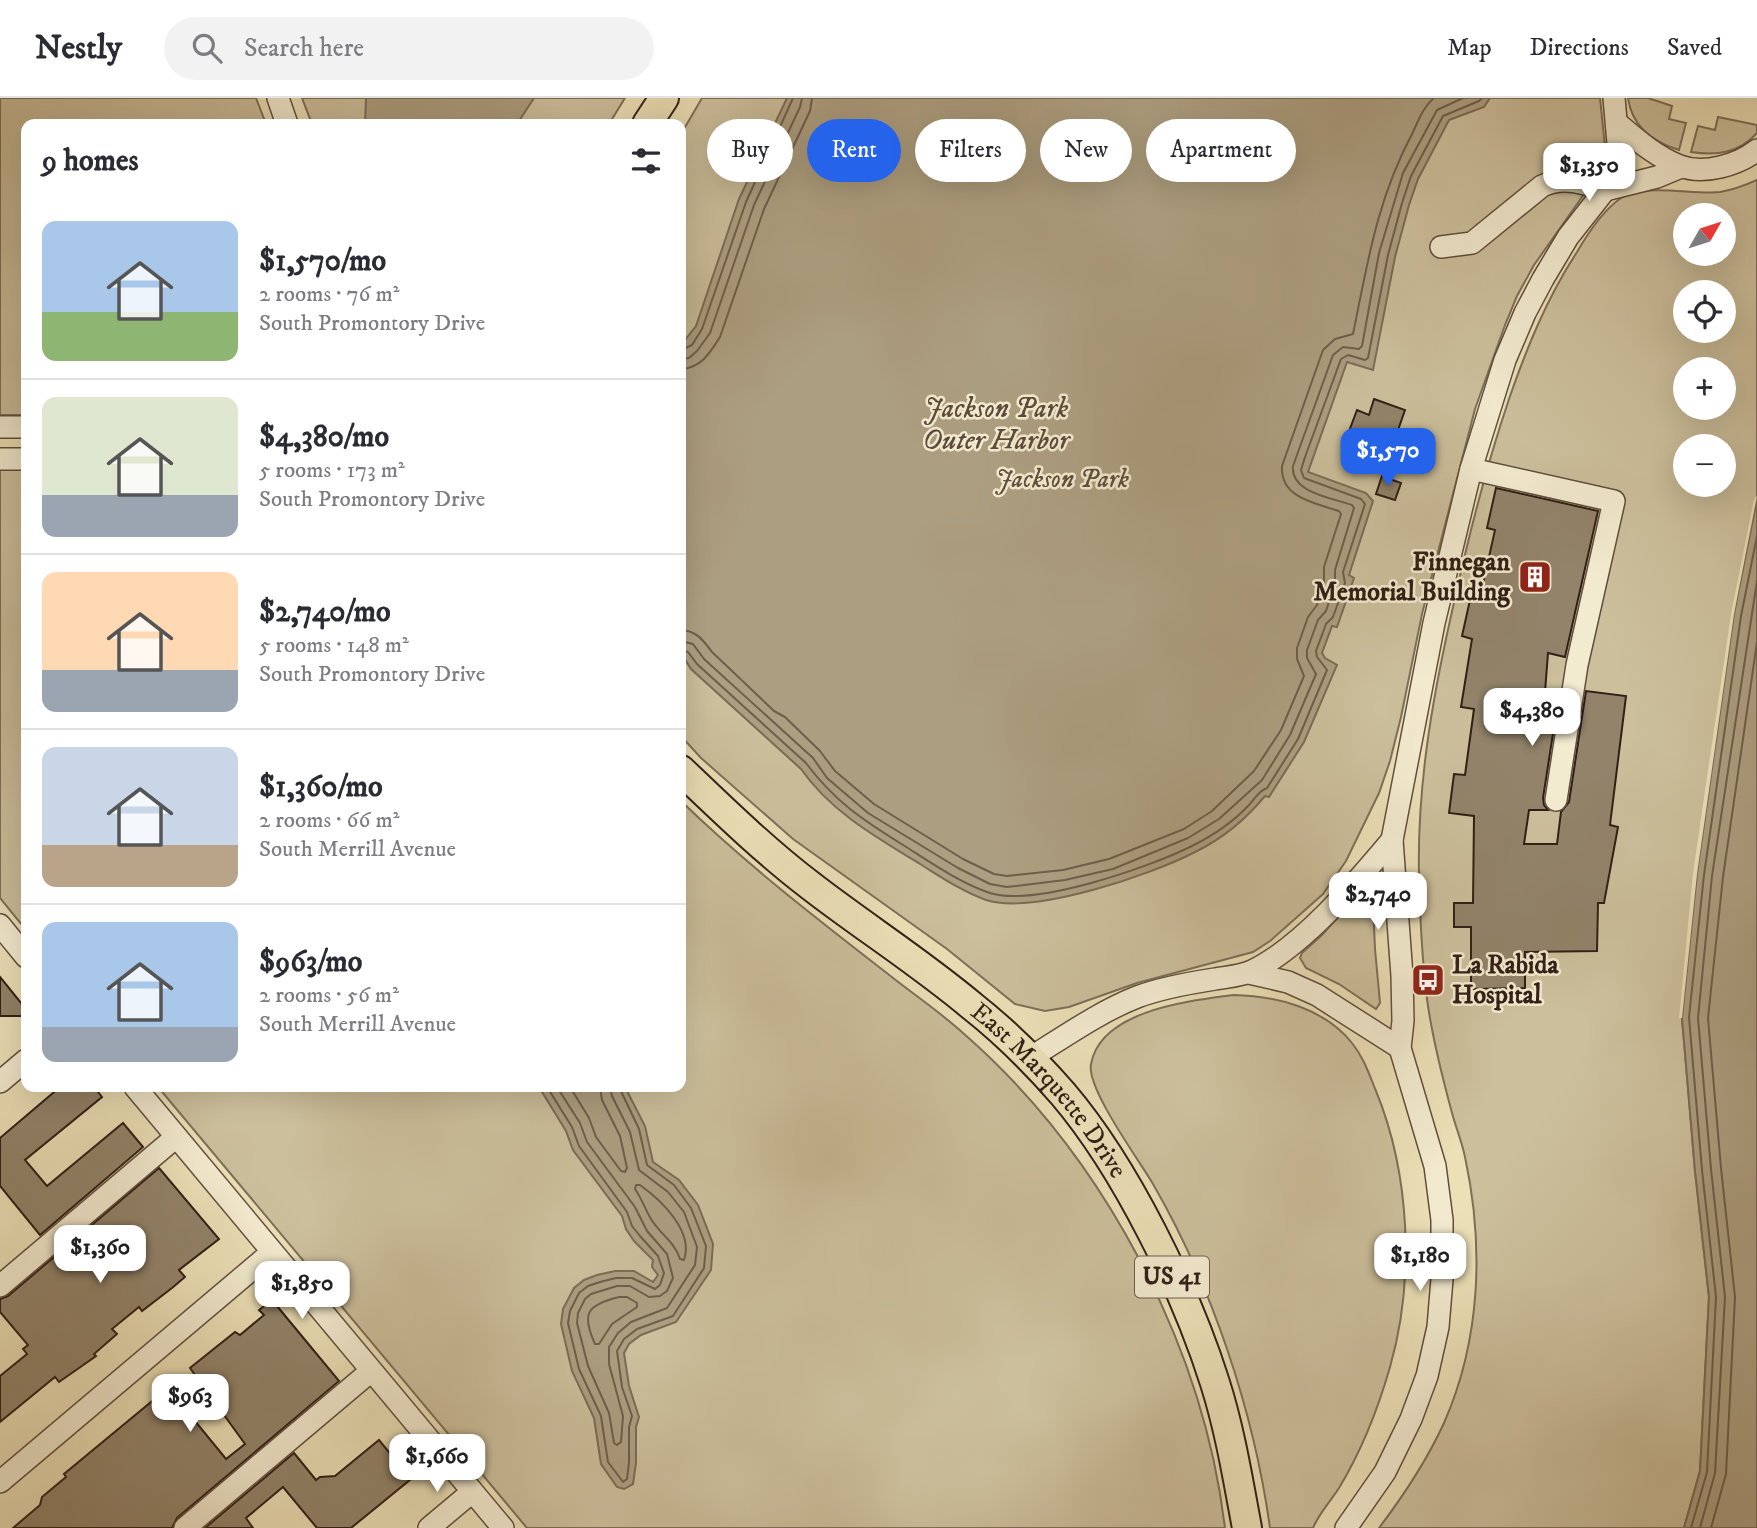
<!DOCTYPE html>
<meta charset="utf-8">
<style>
body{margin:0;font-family:"IM FELL DW Pica",serif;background:#f2f2f3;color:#2b2b33;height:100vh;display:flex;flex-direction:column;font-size:26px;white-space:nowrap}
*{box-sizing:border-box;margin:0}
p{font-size:23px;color:#7c7c81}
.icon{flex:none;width:38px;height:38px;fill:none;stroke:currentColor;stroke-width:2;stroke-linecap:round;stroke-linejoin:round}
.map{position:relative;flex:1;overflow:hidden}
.panel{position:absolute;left:21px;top:21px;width:665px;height:973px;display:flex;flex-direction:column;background:#fff;border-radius:14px;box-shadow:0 7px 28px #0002}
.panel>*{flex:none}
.guide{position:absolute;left:707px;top:21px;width:665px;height:63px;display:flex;gap:14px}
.needle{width:46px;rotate:51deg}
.tools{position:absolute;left:1673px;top:105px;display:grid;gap:14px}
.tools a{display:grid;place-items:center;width:63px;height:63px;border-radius:50%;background:#fff;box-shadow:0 7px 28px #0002;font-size:35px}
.price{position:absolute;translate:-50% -60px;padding:0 16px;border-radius:14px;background:#fff;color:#222;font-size:23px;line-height:46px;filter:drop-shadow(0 2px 4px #0008)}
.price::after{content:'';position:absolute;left:50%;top:42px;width:21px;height:16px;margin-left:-10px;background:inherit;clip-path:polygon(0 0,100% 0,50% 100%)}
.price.current{background:#2563eb;color:#fff}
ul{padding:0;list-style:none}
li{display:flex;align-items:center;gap:21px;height:175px;padding:0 21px}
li+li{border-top:2px solid #e1e1e2}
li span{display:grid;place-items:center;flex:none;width:196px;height:140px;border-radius:14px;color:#555}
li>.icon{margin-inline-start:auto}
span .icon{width:84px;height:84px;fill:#fffc;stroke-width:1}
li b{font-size:30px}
h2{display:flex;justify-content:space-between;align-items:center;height:84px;padding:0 21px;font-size:30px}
.tag{padding:0 24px;border-radius:32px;background:#fff;box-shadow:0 7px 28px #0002;font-size:24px;line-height:63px}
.tag.current{background:#2563eb;color:#fff}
header{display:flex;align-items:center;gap:42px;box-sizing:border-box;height:98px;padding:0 35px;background:#fff;border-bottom:2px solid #e1e1e2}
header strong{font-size:33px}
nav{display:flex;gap:38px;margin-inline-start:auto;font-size:24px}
.search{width:490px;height:63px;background:#f2f2f3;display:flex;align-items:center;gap:18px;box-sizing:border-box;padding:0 24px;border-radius:38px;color:#7c7c81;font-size:26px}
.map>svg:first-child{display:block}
.green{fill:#ccbf9c;stroke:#7e6f59;stroke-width:2;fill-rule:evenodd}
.water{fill:#ac9e80;stroke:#7b6b56;stroke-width:2}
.pier{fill:#ece0b7}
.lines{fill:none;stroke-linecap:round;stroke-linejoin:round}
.shore{stroke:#6e5e4b;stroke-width:2}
.building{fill:#92836a;stroke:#311f16;stroke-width:2}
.minor-casing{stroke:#604f3e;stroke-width:24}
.major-casing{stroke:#311f16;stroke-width:32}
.minor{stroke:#f3ebd0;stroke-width:21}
.major{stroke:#ece0b7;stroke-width:28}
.labels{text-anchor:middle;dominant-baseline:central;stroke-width:5;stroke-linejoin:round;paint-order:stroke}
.shield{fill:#f3ebd0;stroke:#6b5c4e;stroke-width:2}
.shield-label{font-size:24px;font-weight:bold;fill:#311f16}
.park-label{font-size:26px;font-style:italic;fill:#604f3e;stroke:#f3ebd0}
.poi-label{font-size:26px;font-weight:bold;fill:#311f16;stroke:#f3ebd0;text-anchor:end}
.street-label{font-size:26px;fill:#311f16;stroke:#f3ebd0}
.water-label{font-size:28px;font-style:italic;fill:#5c4b3b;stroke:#f3ebd0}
</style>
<header>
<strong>Nestly</strong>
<div class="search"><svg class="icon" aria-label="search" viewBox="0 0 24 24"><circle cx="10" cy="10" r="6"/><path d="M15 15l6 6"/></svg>Search here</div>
<nav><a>Map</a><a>Directions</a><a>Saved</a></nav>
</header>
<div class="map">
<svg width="1757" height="1430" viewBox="0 0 1757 1430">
<rect width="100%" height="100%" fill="#ece0b7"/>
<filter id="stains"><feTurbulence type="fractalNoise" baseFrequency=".00286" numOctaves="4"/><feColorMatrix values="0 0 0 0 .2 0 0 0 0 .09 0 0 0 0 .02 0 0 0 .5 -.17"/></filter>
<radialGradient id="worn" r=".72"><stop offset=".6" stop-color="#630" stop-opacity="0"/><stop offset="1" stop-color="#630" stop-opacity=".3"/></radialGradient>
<g class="green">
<path d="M0 0H256L266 26H26V317H0Z"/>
<path d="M302 0H625L609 26H312Z"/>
<path d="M702 0H1600L1605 49 1604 60 1587 92 1534 167 1517 198 1505 227 1475 311 1422 516 1401 619 1390 663 1379 695 1346 763 1323 796 1270 843 1253 854 1137 885 1069 909 1045 913 1015 906 947 851 793 741 701 660 681 638V36Z"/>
<path d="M1628 0H1648L1672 8 1669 21 1686 25 1679 52C1653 44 1632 28 1628 0Z"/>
<path d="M1718 19 1757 27V35C1739 55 1717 58 1691 54L1698 28 1715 32Z"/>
<path d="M1757 82V401L1734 516 1697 776 1682 920 1695 1073 1709 1199 1700 1373 1684 1430H1379C1404 1397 1427 1362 1444 1325 1481 1241 1484 1147 1465 1059 1462 1044 1456 1030 1452 1015 1442 978 1432 939 1427 901 1422 861 1420 819 1419 778 1417 689 1432 603 1451 518 1467 444 1485 372 1509 301 1527 249 1547 200 1577 154 1588 135 1602 113 1621 100 1644 85 1693 97 1720 94 1733 92 1746 87 1757 82ZM1685 117H1724V156H1685ZM1685 194H1724V233H1685ZM1685 271H1724V310H1685ZM1685 348H1724V387H1685Z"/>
<path d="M0 371 26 372V832L0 800Z"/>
<path d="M681 703C746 766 817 821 888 876 913 896 940 914 963 935 1103 1057 1203 1246 1225 1430H527L158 989H681Z"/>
<path d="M1365 794 1372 798 1373 805 1375 851 1380 905 1376 911 1339 886 1306 870 1300 860 1302 855 1322 837 1360 795Z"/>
<path d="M1234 897C1277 898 1324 910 1352 945 1364 960 1369 976 1376 993 1410 1076 1415 1182 1390 1269 1378 1311 1362 1352 1339 1390 1330 1404 1319 1415 1313 1430H1270C1254 1314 1212 1188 1153 1086 1139 1062 1086 990 1091 966 1101 912 1189 903 1234 897Z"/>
</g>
<g class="water">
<path d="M366 0H534L517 26H365Z"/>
<path d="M787 0H1490L1484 9 1449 22 1418 81 1409 107 1395 159 1373 272 1347 264 1308 374 1366 395 1373 403 1349 477 1354 480 1337 529 1332 528 1322 555 1325 560 1337 567 1304 644 1269 699 1265 698C1246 721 1222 741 1195 754 1151 777 1033 817 986 802 963 794 941 779 920 766 876 739 831 714 801 671L691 571 681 555V247L696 228 739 101Z"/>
<path d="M1757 401V1430H1684L1700 1373 1709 1199 1695 1073 1682 920 1697 776 1734 516Z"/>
<path d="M539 989H625L645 1028 653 1064 679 1082 698 1107 713 1146 711 1172 676 1224 641 1237 629 1246 624 1255 629 1288 639 1319 636 1329V1365L633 1386 624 1391 617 1389 601 1366 594 1320 572 1273 561 1226 563 1211 574 1190 584 1182 597 1177 615 1173H634L653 1184 658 1177 652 1169 653 1162 634 1143 626 1131 622 1118 573 1052 566 1033Z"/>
</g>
<path class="pier" d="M1757 398 1734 516 1697 776 1682 920H1679L1693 775 1731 516 1754 401Z"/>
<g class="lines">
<g class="shore">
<path d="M681 252 692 247 702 231 746 104 793 0"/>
<path d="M681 261 689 260 697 253 710 235 754 107 800 9 802 0"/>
<path d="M681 271C701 270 710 255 720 239L764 111 810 13 812 0"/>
<path d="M681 532C697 533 703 542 712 554L774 613 785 619 820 653 835 673 874 706 963 761 994 776 1007 778 1063 772 1109 761 1184 731 1212 713 1254 673 1281 632 1304 578 1297 561V550L1308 519 1317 507 1324 486V469L1341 416 1339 413C1315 405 1280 400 1282 368L1323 252 1335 241 1353 236C1368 163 1377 102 1412 36 1418 24 1423 9 1434 0"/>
<path d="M681 543 693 546 704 561 813 660 827 680 868 715 958 770 990 786 1007 789 1065 782 1113 771 1188 740 1219 721 1262 682 1290 637 1316 576 1307 560V552L1318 522 1326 513 1335 486V472L1354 410 1352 407C1333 400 1290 395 1293 368L1333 257 1343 249 1359 251 1362 248 1379 155 1403 75 1437 12 1463 0"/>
<path d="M681 552 688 554 697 566 806 665C835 704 863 722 903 747 930 764 957 783 987 794 1031 811 1150 769 1192 748 1212 738 1233 724 1248 708 1255 701 1258 693 1267 690L1298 641 1327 572 1317 559 1316 553 1326 526 1333 519 1345 485 1343 474 1365 406 1361 401 1304 380 1301 372 1305 359 1341 261 1348 257 1365 262 1368 260 1388 157 1402 105 1411 78 1443 18 1479 3 1482 0"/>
<path d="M547 989 572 1029 579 1048 627 1114 632 1128 640 1138 658 1158 664 1175 660 1187 655 1191 632 1180H616L600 1184 588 1188 579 1195 570 1213 568 1225 579 1271 601 1318 608 1364 623 1384 627 1381 629 1364V1329L632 1318 622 1289 617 1253 624 1241 637 1231 673 1218 704 1170 706 1148 691 1110 674 1087 647 1067 639 1031 619 989"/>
<path d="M557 989 580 1025 587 1044 635 1109 647 1133 667 1156 673 1180 667 1193 660 1198 649 1199 630 1188H617L591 1196 585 1201 578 1215 577 1225 588 1268 609 1315 614 1345 617 1347 621 1344 623 1318 609 1266V1249L618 1235 631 1224 667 1210 695 1167 697 1149 684 1114 668 1094 639 1072 630 1034 612 998 610 989"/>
<path d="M570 989 589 1020 596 1039 621 1073 625 1074 627 1070 620 1038 602 1002 600 989"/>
<path d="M636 1087H640C661 1102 694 1133 684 1162L680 1161C675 1144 660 1136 651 1121 645 1111 642 1101 635 1091Z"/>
<path d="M619 1199H627L637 1205V1209L612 1226 599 1246H595C581 1215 587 1207 619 1199Z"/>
<path d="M1691 1430 1707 1374 1716 1199 1702 1072 1689 919 1704 777 1741 518 1757 438"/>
<path d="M1700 1430 1715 1375 1725 1199 1711 1071 1698 920 1712 778 1757 483"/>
<path d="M1711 1430 1726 1376 1735 1199 1721 1070 1708 920 1723 779 1757 544"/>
</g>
</g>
<g class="building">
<path d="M1374 301 1405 312 1385 369 1354 358 1358 349 1345 344 1357 312 1369 317Z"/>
<path d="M1382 378 1401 385 1395 402 1376 396Z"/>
<path d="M1496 390 1598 413 1565 559 1548 555 1545 594 1559 597 1543 700 1544 707 1548 712H1529L1524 746H1557L1561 714 1569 704 1586 593 1626 598 1610 727 1618 729 1604 805H1598L1597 853 1525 854V890L1471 891V829H1454V805H1473L1474 718 1449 715 1454 676 1465 677 1474 611 1461 609 1472 541 1462 538 1472 493 1481 495 1495 432 1487 430Z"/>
<path d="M0 879 26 911V918H0Z"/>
<path d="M60 989H94L102 999 25 1062 47 1088 123 1025 143 1049 40 1137 0 1088V1040Z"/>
<path d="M159 1070 219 1141 179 1172 185 1179 172 1190 142 1213 139 1209 112 1231 117 1236 94 1256 96 1258 59 1284 55 1279 0 1324V1278L27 1256 23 1251 28 1247 0 1214V1201L8 1198Z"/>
<path d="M272 1202 339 1283 177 1420 172 1430H13L40 1407 42 1399 66 1379 64 1376 168 1290 226 1361 245 1346 190 1270 235 1234 240 1237 264 1217 259 1212Z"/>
<path d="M379 1342 411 1381 351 1430H317L283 1389 246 1420 253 1430H205L294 1355 316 1382 320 1379 335 1378Z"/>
</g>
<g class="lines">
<defs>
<g id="minor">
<path d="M278 0 287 26"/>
<path d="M1614 0 1618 45 1605 92 1657 79 1681 69"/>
<path d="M1617 25C1636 41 1656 59 1680 68 1704 77 1738 67 1757 52"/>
<path d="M0 329H26"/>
<path d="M0 361H26"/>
<path d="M1471 371 1614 403 1577 567 1556 702"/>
<path d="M0 827 26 859"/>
<path d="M1249 875 1288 884 1317 897 1400 950"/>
<path d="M1030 960C1064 939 1099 914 1137 899 1161 890 1189 885 1215 881 1226 879 1241 878 1252 873 1302 849 1356 785 1392 742"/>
<path d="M0 984 26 962"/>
<path d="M135 989 503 1430"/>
<path d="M0 1188 176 1039"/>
<path d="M0 1384 271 1155"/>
<path d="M185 1430 371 1273"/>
<path d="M429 1430 472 1394"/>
<path d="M1346 1430 1385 1374 1411 1321 1427 1278 1438 1229 1442 1181V1122L1435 1068 1400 950 1403 923 1402 878 1392 742 1434 525 1471 371 1505 262 1525 215 1543 181 1568 139 1605 92C1584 85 1563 78 1542 88L1472 145 1441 149"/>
</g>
<g id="major">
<path d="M647 26 664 0"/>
<path id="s1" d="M681 672C723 712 765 753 811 788 864 829 921 865 972 908 1005 934 1036 965 1063 996 1126 1070 1186 1193 1215 1285 1230 1332 1238 1382 1247 1430"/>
</g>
</defs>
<use href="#minor" class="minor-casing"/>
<use href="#major" class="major-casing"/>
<use href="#minor" class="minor"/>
<use href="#major" class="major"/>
</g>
<defs>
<symbol id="building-square" viewBox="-11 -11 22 22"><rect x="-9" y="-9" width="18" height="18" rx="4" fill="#8f2418" stroke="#f3ebd0"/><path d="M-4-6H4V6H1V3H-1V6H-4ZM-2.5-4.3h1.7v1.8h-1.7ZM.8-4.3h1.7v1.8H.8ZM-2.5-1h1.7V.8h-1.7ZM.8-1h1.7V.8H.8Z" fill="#fff"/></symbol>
<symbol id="bus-square" viewBox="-11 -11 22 22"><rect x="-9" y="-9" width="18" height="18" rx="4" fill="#8f2418" stroke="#f3ebd0"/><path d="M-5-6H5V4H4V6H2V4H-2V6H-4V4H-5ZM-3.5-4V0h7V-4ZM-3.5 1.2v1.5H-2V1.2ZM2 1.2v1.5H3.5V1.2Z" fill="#fff"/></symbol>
</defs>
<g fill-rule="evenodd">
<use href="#building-square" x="1516" y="460" width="38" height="38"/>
<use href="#bus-square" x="1409" y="863" width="38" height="38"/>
</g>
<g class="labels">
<rect class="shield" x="1135" y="1158.5" width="74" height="41" rx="5"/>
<g class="shield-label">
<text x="1172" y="1179">US 41</text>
</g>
<g class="park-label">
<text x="1062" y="381">Jackson Park</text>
</g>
<g class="poi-label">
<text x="1510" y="464">Finnegan<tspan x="1510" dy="30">Memorial Building</tspan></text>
<text x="1452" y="867" text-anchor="start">La Rabida<tspan x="1452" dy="30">Hospital</tspan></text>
</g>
<g class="street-label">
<text stroke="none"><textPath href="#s1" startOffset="490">East Marquette Drive</textPath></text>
</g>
<g class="water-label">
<text x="996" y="310">Jackson Park<tspan x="996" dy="32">Outer Harbor</tspan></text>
</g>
</g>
<rect width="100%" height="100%" filter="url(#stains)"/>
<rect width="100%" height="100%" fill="url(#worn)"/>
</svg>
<div class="tools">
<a><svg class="needle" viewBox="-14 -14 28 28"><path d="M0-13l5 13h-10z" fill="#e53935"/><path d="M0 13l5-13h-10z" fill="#7c7c81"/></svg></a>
<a><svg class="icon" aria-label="locate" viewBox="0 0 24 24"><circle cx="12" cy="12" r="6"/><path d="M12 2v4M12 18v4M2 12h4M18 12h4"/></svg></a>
<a>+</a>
<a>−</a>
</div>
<b class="price" style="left:1589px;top:105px">$1,350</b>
<b class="price current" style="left:1388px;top:390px">$1,570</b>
<b class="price" style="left:1532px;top:650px">$4,380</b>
<b class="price" style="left:1378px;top:834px">$2,740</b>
<b class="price" style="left:100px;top:1187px">$1,360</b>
<b class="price" style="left:1420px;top:1195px">$1,180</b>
<b class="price" style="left:302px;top:1223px">$1,850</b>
<b class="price" style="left:190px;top:1336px">$963</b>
<b class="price" style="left:437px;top:1396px">$1,660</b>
<div class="guide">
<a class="tag">Buy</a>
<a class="tag current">Rent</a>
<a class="tag">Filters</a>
<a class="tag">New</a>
<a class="tag">Apartment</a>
</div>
<section class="panel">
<h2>9 homes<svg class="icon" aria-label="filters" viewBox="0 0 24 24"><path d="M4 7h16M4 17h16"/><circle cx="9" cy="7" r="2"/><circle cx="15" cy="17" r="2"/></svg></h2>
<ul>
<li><span style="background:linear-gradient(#a9c7e8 65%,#8fb573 0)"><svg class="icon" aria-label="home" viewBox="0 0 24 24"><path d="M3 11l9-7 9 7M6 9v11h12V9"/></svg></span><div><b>$1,570/mo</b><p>2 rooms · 76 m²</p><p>South Promontory Drive</p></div></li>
<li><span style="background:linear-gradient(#dfe7d0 70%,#9aa5b1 0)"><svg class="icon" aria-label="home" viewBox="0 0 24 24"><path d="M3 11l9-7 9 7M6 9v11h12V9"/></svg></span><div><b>$4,380/mo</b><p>5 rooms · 173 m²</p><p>South Promontory Drive</p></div></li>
<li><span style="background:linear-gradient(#ffd9b3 70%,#9aa5b1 0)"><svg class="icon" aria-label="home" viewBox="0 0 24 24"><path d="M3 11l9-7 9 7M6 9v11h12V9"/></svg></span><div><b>$2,740/mo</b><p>5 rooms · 148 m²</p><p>South Promontory Drive</p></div></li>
<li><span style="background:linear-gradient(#c9d6e8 70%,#b9a48a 0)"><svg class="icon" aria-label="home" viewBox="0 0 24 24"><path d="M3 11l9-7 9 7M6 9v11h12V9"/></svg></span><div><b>$1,360/mo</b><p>2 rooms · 66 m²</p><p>South Merrill Avenue</p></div></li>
<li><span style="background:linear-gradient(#a9c7e8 75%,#9aa5b1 0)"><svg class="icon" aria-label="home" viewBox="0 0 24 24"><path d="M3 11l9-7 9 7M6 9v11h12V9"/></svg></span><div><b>$963/mo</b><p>2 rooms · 56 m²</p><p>South Merrill Avenue</p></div></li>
</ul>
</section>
</div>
